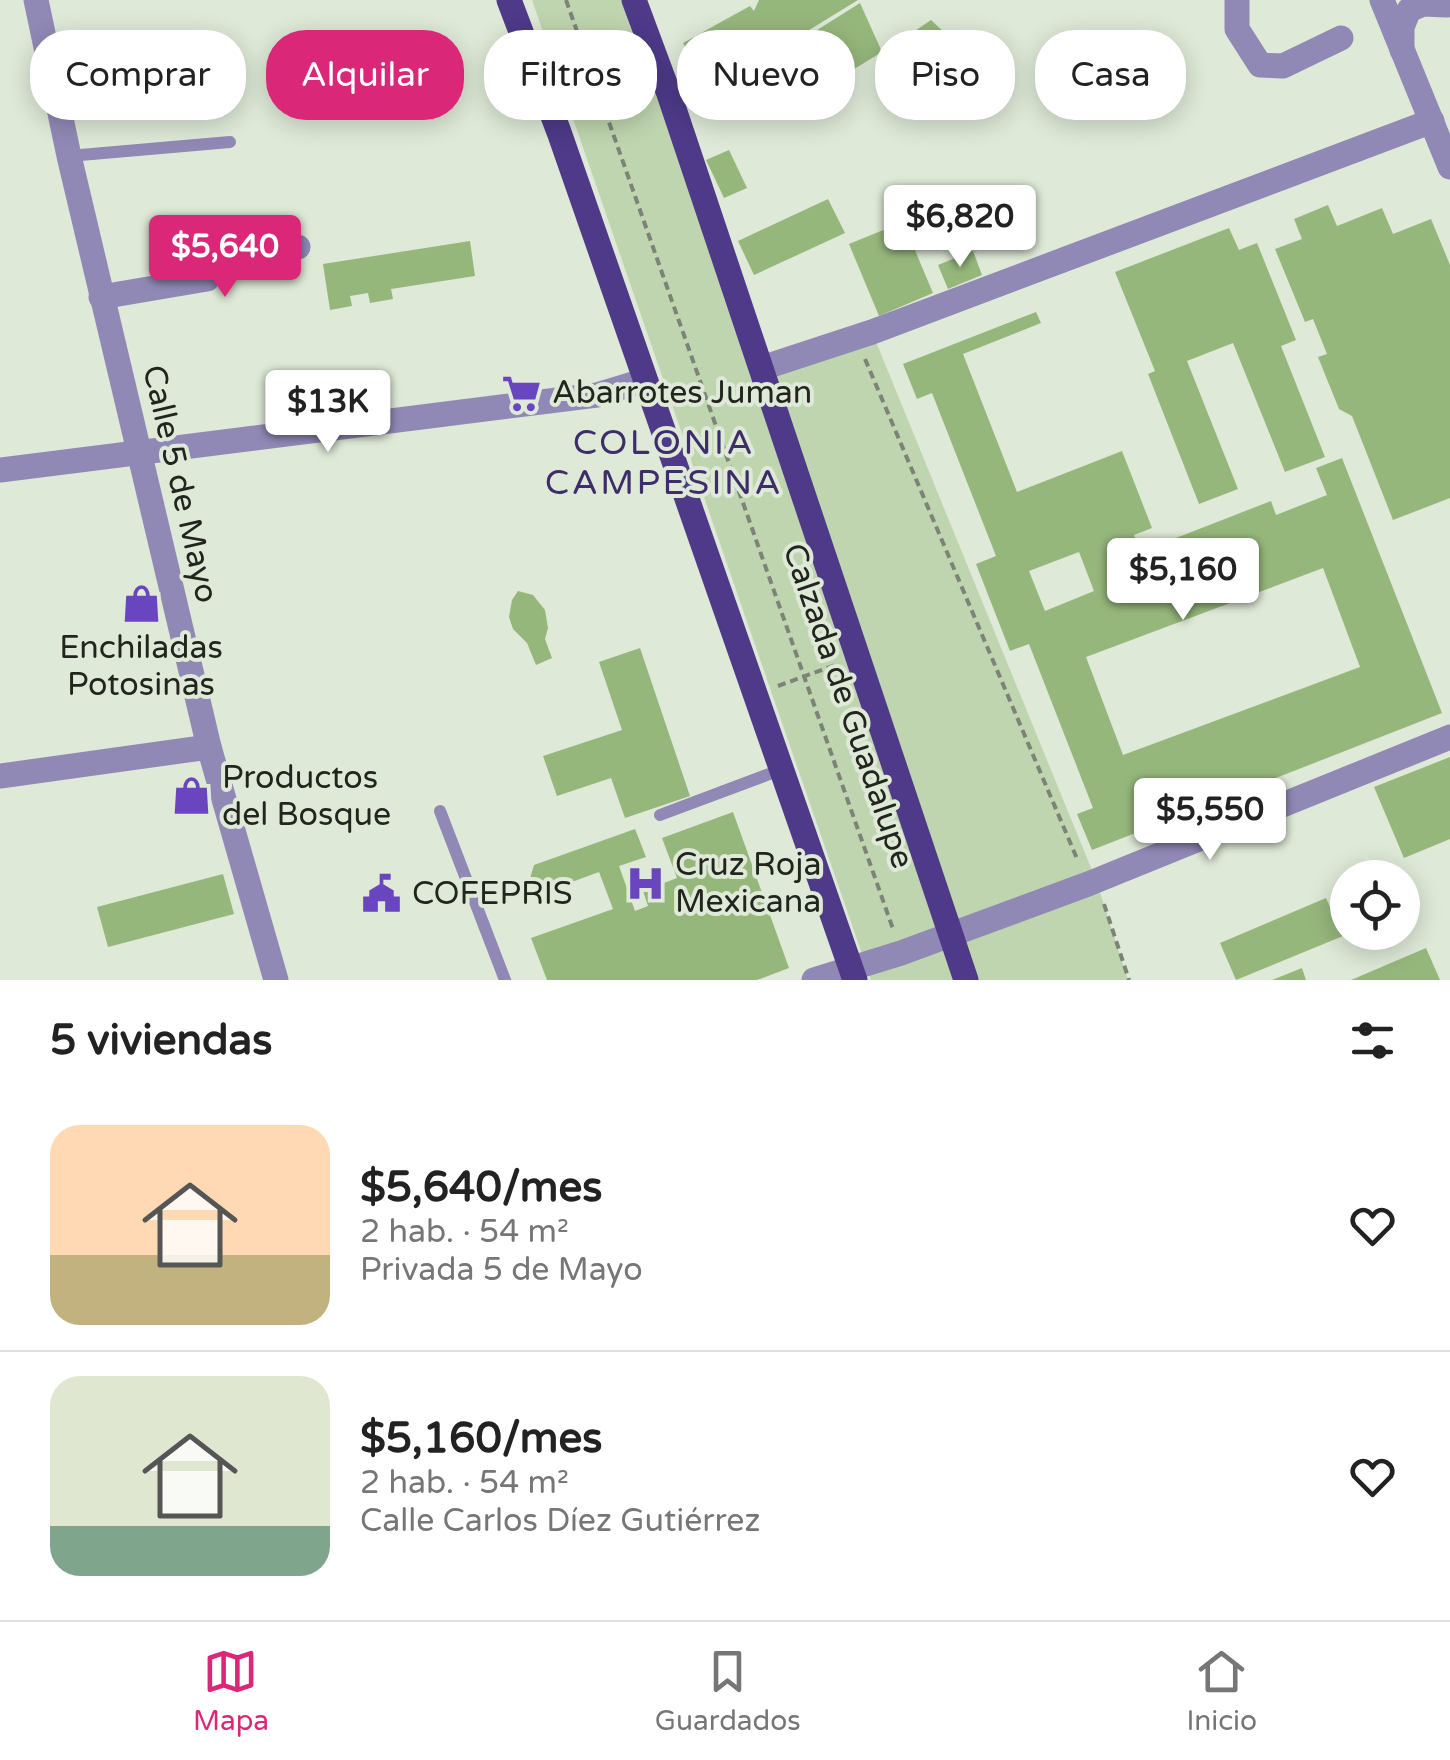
<!DOCTYPE html>
<html lang="es">
<meta charset="utf-8">
<style>
body{margin:0;font-family:"Varela Round",sans-serif;background:#f6f6f6;color:#222;height:100vh;display:flex;flex-direction:column;font-size:38px;white-space:nowrap}
*{box-sizing:border-box;margin:0}
p{font-size:32px;color:#767676}
.icon{flex:none;width:55px;height:55px;fill:none;stroke:currentColor;stroke-width:2;stroke-linecap:round;stroke-linejoin:round}
.map{position:relative;height:980px;overflow:hidden}
.side{display:flex;flex-direction:column;background:#fff;flex:1}
.side>*{flex:none}
.banner{position:absolute;left:30px;top:30px;width:1390px;height:90px;display:flex;gap:20px}
.controls{position:absolute;left:1330px;top:860px;display:grid;gap:20px}
.controls a{display:grid;place-items:center;width:90px;height:90px;border-radius:50%;background:#fff;box-shadow:0 5px 25px #0003;font-size:50px}
.price{position:absolute;translate:-50% -85px;padding:0 22px;border-radius:10px;background:#fff;color:#222;font-size:32px;line-height:65px;filter:drop-shadow(0 2px 5px #0008)}
.price::after{content:'';position:absolute;left:50%;top:60px;width:30px;height:22px;margin-left:-15px;background:inherit;clip-path:polygon(0 0,100% 0,50% 100%)}
.price.selected{background:#db2777;color:#fff}
ul{padding:0;list-style:none}
li{display:flex;align-items:center;gap:30px;height:250px;padding:0 50px}
li+li{border-top:2px solid #e0e0e0}
li span{display:grid;place-items:center;flex:none;width:280px;height:200px;border-radius:30px;color:#555}
li>.icon{margin-inline-start:auto}
span .icon{width:120px;height:120px;fill:#fffc;stroke-width:1}
li b{font-size:42px}
h2{display:flex;justify-content:space-between;align-items:center;height:120px;padding:0 50px;font-size:42px}
.pill{padding:0 35px;border-radius:40px;background:#fff;box-shadow:0 5px 25px #0003;font-size:35px;line-height:90px}
.pill.selected{background:#db2777;color:#fff}
.menu{display:flex;justify-content:space-around;align-items:center;height:140px;border-top:2px solid #e0e0e0;background:#fff;font-size:28px;color:#767676}
.menu a{display:grid;justify-items:center;gap:5px}
.menu .selected{color:#db2777}
.map>svg:first-child{display:block}
.green{fill:#bfd5af}
.building{fill:#96b77c;fill-rule:evenodd}
.lines{fill:none;stroke-linecap:round;stroke-linejoin:round}
.path{stroke:#7c8477;stroke-width:4;stroke-dasharray:8 5;stroke-linecap:butt}
.service{stroke:#9089b6;stroke-width:12}
.minor{stroke:#9089b6;stroke-width:25}
.tertiary{stroke:#9089b6;stroke-width:25}
.primary{stroke:#4e3a89;stroke-width:25}
.labels{text-anchor:middle;dominant-baseline:central;stroke-width:8;stroke-linejoin:round;paint-order:stroke}
.poi-label{font-size:32px;fill:#21251e;stroke:#dee9d7;text-anchor:start}
.street-label{font-size:32px;fill:#21251e;stroke:#dee9d7}
.neighbourhood-label{font-size:35px;letter-spacing:2.5px;fill:#3d2e69;stroke:#dee9d7}
</style>
<div class="map">
<svg width="1450" height="980" viewBox="0 0 1450 980">
<rect width="100%" height="100%" fill="#dee9d7"/>
<path class="green" d="M532 0H622L747 346 762 368 872 332 1096 880 1128 980H871Z"/>
<g class="building">
<path d="M759 0H858L708 92 683 43 750 6 754 11Z"/>
<path d="M860 3 882 52 823 88 795 44Z"/>
<path d="M931 20 948 36 966 79 940 91 928 70 916 75 927 99 905 109 880 54 902 41 912 63 922 56 912 33Z"/>
<path d="M729 150 747 188 724 198 706 160Z"/>
<path d="M828 199 845 233 754 275 738 241Z"/>
<path d="M1328 205 1337 226 1382 208 1393 234 1431 219 1450 265V498L1393 520 1352 416 1339 409 1318 357 1327 354 1313 319 1305 322 1275 249 1302 239 1294 219Z"/>
<path d="M903 222 933 293 879 316 849 244Z"/>
<path d="M1229 228 1239 250 1257 243 1296 340 1281 346 1325 457 1285 472 1233 343 1187 361 1238 489 1199 504 1148 374 1155 371 1115 272Z"/>
<path d="M470 241 475 276 391 289 393 299 370 303 368 293 350 296 352 306 330 310 323 264Z"/>
<path d="M973 251 982 275 948 289 938 265Z"/>
<path d="M1036 312 1041 323 963 354 1017 492 1122 451 1152 528 1134 535 1140 552 1271 501 1276 515 1327 495 1316 468 1342 458 1442 713 1092 850 1077 814 1093 808 1029 644 1010 651 976 564 996 556 932 393 917 399 903 364ZM1079 552 1094 591 1045 611 1029 571ZM1323 568 1360 667 1123 755 1086 657Z"/>
<path d="M518 591 533 595 545 610 548 628 545 639 552 658 536 665 527 643 513 629 509 617 512 600Z"/>
<path d="M640 648 690 796 625 818 611 778 557 796 543 756 622 730 599 662Z"/>
<path d="M1450 757V839L1404 858 1374 787Z"/>
<path d="M733 812 789 968 757 980H547L531 938 613 909 599 872 542 893 534 890 529 882 534 865 635 829 646 857 619 866 635 911 648 906 643 891 677 878 662 838Z"/>
<path d="M223 874 234 914 108 947 97 907Z"/>
<path d="M1326 898 1343 936 1236 980 1220 943Z"/>
<path d="M1426 948 1440 980H1351Z"/>
<path d="M1302 968 1306 980H1272Z"/>
</g>
<g class="lines">
<g class="path">
<path d="M566 0 893 929"/>
<path d="M865 359 1078 861"/>
<path d="M778 686 835 665"/>
<path d="M1104 904 1129 980"/>
</g>
<g class="service">
<path d="M69 156 230 142"/>
<path d="M440 811 505 980"/>
<path d="M660 815 780 770"/>
</g>
<g class="minor">
<path d="M36 0 69 156 209 747 276 980"/>
<path d="M1237 0V29L1260 65 1283 66 1341 38"/>
<path d="M1382 0 1450 167"/>
<path d="M1402 50V27L1409 10 1423 4 1447 5"/>
<path d="M51 67 179 44 194 100"/>
<path d="M101 297 207 279 215 259 298 247"/>
<path d="M762 368 872 332 1432 121"/>
<path d="M0 470 597 395 643 381"/>
<path d="M0 776 209 747"/>
</g>
<path class="tertiary" d="M814 980 901 953 1088 884 1450 737"/>
<g class="primary">
<path d="M509 0 559 132 855 980"/>
<path d="M634 0 669 94 966 980"/>
</g>
</g>
<defs>
<symbol id="supermarket-bare" viewBox="-9 -9 18 18"><path d="M-6-5.5h2.5l.6 2H6L4.5 2H-2.5L-4.4-4H-6ZM-1.5 3.2a1.3 1.3 0 1 0 .1 0ZM3 3.2a1.3 1.3 0 1 0 .1 0Z" fill="#6946bf" stroke="#dee9d7" stroke-width="2.5" paint-order="stroke"/></symbol>
<symbol id="shop-bare" viewBox="-9 -9 18 18"><path d="M-5-2.5h2.3a2.7 3.5 0 0 1 5.4 0H5L5.5 6h-11ZM-1.5-2.5h3a1.5 2.3 0 0 0-3 0Z" fill="#6946bf" stroke="#dee9d7" stroke-width="2.5" paint-order="stroke"/></symbol>
<symbol id="hospital-bare" viewBox="-9 -9 18 18"><path d="M-5-5h3v3.5h4V-5h3V5h-3V1.5h-4V5h-3Z" fill="#6946bf" stroke="#dee9d7" stroke-width="2.5" paint-order="stroke"/></symbol>
<symbol id="civic-bare" viewBox="-9 -9 18 18"><path d="M-.6-6.5H3V-4.5H.6V-3L4-1V1h2V6H-6V1h2V-1L-.6-3ZM-1.2 2.5V6h2.4V2.5Z" fill="#6946bf" stroke="#dee9d7" stroke-width="2.5" paint-order="stroke"/></symbol>
</defs>
<g fill-rule="evenodd">
<use href="#supermarket-bare" x="494" y="366" width="55" height="55"/>
<use href="#shop-bare" x="114" y="576" width="55" height="55"/>
<use href="#shop-bare" x="164" y="768" width="55" height="55"/>
<use href="#hospital-bare" x="618" y="856" width="55" height="55"/>
<use href="#civic-bare" x="354" y="866" width="55" height="55"/>
</g>
<g class="labels">
<g class="poi-label">
<text x="552" y="393">Abarrotes Juman</text>
<text x="141" y="648" text-anchor="middle">Enchiladas<tspan x="141" dy="37">Potosinas</tspan></text>
<text x="222" y="778">Productos<tspan x="222" dy="37">del Bosque</tspan></text>
<text x="675" y="865">Cruz Roja<tspan x="675" dy="37">Mexicana</tspan></text>
<text x="412" y="894">COFEPRIS</text>
</g>
<g class="street-label">
<text transform="translate(180 484) rotate(77)">Calle 5 de Mayo</text>
<text transform="translate(848 706) rotate(71)">Calzada de Guadalupe</text>
</g>
<g class="neighbourhood-label">
<text x="664" y="443">COLONIA<tspan x="664" dy="40">CAMPESINA</tspan></text>
</g>
</g>
</svg>
<div class="controls">
<a><svg class="icon" aria-label="locate" viewBox="0 0 24 24"><circle cx="12" cy="12" r="6"/><path d="M12 2v4M12 18v4M2 12h4M18 12h4"/></svg></a>
</div>
<b class="price" style="left:960px;top:270px">$6,820</b>
<b class="price selected" style="left:225px;top:300px">$5,640</b>
<b class="price" style="left:328px;top:455px">$13K</b>
<b class="price" style="left:1183px;top:623px">$5,160</b>
<b class="price" style="left:1210px;top:863px">$5,550</b>
<div class="banner">
<a class="pill">Comprar</a>
<a class="pill selected">Alquilar</a>
<a class="pill">Filtros</a>
<a class="pill">Nuevo</a>
<a class="pill">Piso</a>
<a class="pill">Casa</a>
</div>
</div>
<section class="side">
<h2>5 viviendas<svg class="icon" aria-label="filters" viewBox="0 0 24 24"><path d="M4 7h16M4 17h16"/><circle cx="9" cy="7" r="2"/><circle cx="15" cy="17" r="2"/></svg></h2>
<ul>
<li><span style="background:linear-gradient(#ffd9b3 65%,#c2b280 0)"><svg class="icon" aria-label="home" viewBox="0 0 24 24"><path d="M3 11l9-7 9 7M6 9v11h12V9"/></svg></span><div><b>$5,640/mes</b><p>2 hab. · 54 m²</p><p>Privada 5 de Mayo</p></div><svg class="icon" aria-label="heart" viewBox="0 0 24 24"><path d="M12 20l-8-8c-3-5 5-10 8-4 3-6 11-1 8 4z"/></svg></li>
<li><span style="background:linear-gradient(#dfe7d0 75%,#7fa58c 0)"><svg class="icon" aria-label="home" viewBox="0 0 24 24"><path d="M3 11l9-7 9 7M6 9v11h12V9"/></svg></span><div><b>$5,160/mes</b><p>2 hab. · 54 m²</p><p>Calle Carlos Díez Gutiérrez</p></div><svg class="icon" aria-label="heart" viewBox="0 0 24 24"><path d="M12 20l-8-8c-3-5 5-10 8-4 3-6 11-1 8 4z"/></svg></li>
</ul>
</section>
<nav class="menu">
<a class="selected"><svg class="icon" aria-label="map" viewBox="0 0 24 24"><path d="M3 6l6-2 6 2 6-2v14l-6 2-6-2-6 2zM9 4v14M15 6v14"/></svg>Mapa</a>
<a><svg class="icon" aria-label="saved" viewBox="0 0 24 24"><path d="M7 4h10v16l-5-4-5 4z"/></svg>Guardados</a>
<a><svg class="icon" aria-label="home" viewBox="0 0 24 24"><path d="M3 11l9-7 9 7M6 9v11h12V9"/></svg>Inicio</a>
</nav>
